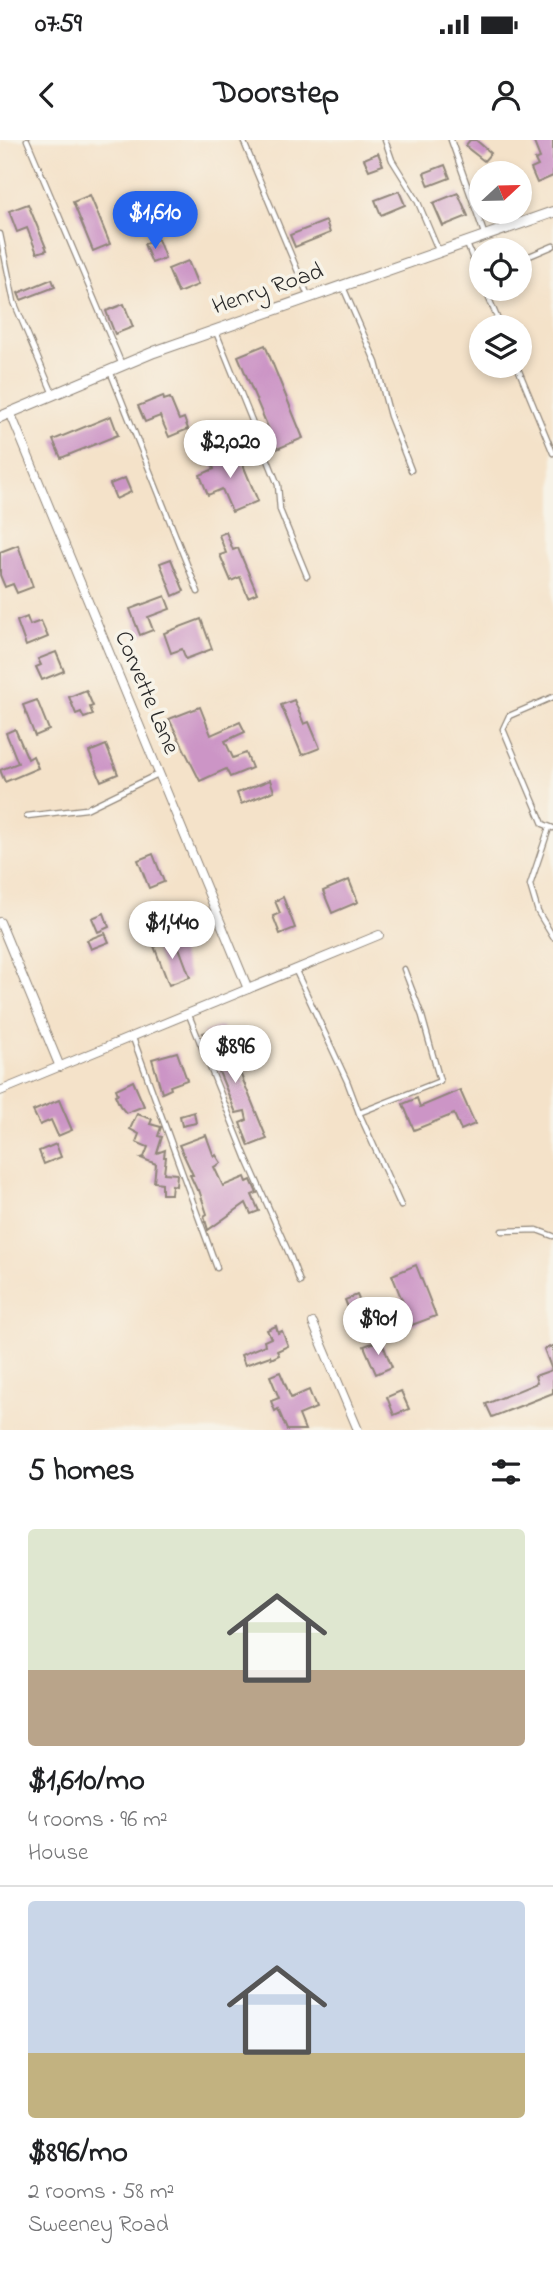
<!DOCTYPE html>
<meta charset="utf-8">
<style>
body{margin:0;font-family:"Indie Flower",sans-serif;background:#f6f6f6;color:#202124;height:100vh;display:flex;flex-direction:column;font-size:26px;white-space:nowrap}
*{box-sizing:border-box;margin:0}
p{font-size:23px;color:#757577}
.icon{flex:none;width:38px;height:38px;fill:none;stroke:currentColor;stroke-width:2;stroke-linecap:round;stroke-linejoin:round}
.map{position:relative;height:1290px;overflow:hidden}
.details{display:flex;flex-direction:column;background:#fff;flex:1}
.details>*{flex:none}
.needle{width:46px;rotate:68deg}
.fabs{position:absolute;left:469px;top:21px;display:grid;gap:14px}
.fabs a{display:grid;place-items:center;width:63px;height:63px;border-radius:50%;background:#fff;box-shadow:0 4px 10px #0003;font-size:35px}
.price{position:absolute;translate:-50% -60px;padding:0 16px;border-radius:24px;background:#fff;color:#222;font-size:23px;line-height:46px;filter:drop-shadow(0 2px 4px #0008)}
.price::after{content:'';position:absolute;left:50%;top:42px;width:21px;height:16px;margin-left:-10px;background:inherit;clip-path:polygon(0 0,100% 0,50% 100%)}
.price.selected{background:#2563eb;color:#fff}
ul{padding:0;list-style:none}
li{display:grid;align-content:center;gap:14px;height:371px;padding:0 28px}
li+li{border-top:2px solid #e0e0e0}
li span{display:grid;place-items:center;height:217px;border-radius:7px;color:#555}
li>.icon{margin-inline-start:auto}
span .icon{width:126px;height:126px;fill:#fffc;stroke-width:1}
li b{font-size:30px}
h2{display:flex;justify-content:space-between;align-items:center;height:84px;padding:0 28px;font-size:30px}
.status{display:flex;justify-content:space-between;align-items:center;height:49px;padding:0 35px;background:#fff;direction:ltr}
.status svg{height:19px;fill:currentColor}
header{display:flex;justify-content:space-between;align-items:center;height:91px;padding:0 28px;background:#fff;font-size:32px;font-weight:700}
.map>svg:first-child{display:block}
.building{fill:#cc95c6}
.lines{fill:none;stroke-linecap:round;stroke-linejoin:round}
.service-casing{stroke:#90867a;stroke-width:7}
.minor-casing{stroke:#90867a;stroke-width:10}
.tertiary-casing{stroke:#90867a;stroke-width:12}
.service{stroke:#fff;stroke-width:4.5}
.minor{stroke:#fff;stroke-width:8}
.tertiary{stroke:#fff;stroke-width:10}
.labels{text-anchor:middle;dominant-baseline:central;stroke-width:7;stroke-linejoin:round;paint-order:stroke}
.street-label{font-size:24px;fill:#2b2b2b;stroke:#f7f3e8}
</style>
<div class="status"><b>07:59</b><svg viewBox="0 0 49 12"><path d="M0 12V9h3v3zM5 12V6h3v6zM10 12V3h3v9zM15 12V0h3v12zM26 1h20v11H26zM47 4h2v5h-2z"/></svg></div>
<header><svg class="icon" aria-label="back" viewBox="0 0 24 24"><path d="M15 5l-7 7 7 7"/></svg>Doorstep<svg class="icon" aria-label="person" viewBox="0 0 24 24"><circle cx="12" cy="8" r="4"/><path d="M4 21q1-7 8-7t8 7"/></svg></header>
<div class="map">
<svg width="553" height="1290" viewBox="0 0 553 1290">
<rect width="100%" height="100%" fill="#f7f3e8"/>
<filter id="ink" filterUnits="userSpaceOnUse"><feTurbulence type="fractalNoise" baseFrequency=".0143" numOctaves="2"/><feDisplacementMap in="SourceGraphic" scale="14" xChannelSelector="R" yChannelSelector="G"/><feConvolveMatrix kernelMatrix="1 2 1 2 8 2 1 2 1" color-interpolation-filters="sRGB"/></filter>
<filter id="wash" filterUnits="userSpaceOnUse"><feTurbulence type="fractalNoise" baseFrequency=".00686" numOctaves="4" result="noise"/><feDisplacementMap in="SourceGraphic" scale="28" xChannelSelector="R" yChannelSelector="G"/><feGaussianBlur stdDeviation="1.57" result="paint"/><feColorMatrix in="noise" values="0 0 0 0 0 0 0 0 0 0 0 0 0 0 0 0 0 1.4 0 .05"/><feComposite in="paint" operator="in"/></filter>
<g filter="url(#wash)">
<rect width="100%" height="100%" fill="#f4e2c9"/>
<g id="blocks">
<g class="building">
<path d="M470 0H476L491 13 484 21 465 6Z"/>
<path d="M533 0H553V36L537 43 531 29 538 26 535 20 540 18Z"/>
<path d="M378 13 383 25 369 30 364 19Z"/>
<path d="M445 25 450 38 429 46 424 33Z"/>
<path d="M399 51 405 65 381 75 375 60Z"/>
<path d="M458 53 468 76 443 86 433 63Z"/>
<path d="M90 55 110 104 93 111 73 62Z"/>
<path d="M28 64 47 110 37 113 27 88 17 92 9 71Z"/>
<path d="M326 81 330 93 295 107 290 95Z"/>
<path d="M158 99 165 118 152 123 144 104Z"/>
<path d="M188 121 198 145 178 153 168 129Z"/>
<path d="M52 139 55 147 21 160 18 153Z"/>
<path d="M124 164 133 187 115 194 106 171Z"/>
<path d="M265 205 303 298 277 309 238 216Z"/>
<path d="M163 256 164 260 170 258 179 280 184 278 188 289 169 297 160 276 145 282 138 266Z"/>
<path d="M111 276 118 295 61 318 53 300Z"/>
<path d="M236 308 258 361 232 372 222 349 208 355 200 335 214 329 210 318Z"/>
<path d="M125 338 131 352 116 359 110 344Z"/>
<path d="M226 392 233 410 238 408 257 453 248 457 240 437 231 441 220 415 226 413 219 395Z"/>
<path d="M18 405 33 447 17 453 13 444 5 447 0 435V412Z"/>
<path d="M171 419 184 451 173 456 160 423Z"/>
<path d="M165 456 170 469 148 477 153 490 140 495 130 469Z"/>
<path d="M27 477 30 485 41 481 48 497 26 506 17 481Z"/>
<path d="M201 479 212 509 186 519 182 509 171 513 164 493Z"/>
<path d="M56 512 64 531 42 540 36 527 41 525 38 519Z"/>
<path d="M86 550 93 566 90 567 93 575 84 578 81 572 76 574 69 557Z"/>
<path d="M37 560 49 590 35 596 23 565Z"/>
<path d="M294 560 304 584 309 582 320 608 302 615 281 565Z"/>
<path d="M200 567 211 595 240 582 245 592 225 601 233 618 246 613 252 628 230 637 226 629 200 641 169 579Z"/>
<path d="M15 589 28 619 33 616 38 628 5 642 0 630 18 623 6 593Z"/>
<path d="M106 605 118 634 101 641 89 612Z"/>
<path d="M270 640 274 651 241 664 237 653Z"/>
<path d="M153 714 164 742 149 748 138 720Z"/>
<path d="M349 740 358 762 332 773 323 751Z"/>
<path d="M283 757 295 788 280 794 273 776 280 773 275 761Z"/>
<path d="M104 773 109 787 98 792 92 778Z"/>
<path d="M105 793 109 802 91 809 87 800Z"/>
<path d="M175 797 190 837 169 845 154 806Z"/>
<path d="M221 886 267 999 249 1006 240 983 247 980 245 971 236 973 203 893Z"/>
<path d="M177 912 187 940 170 946 171 949 162 953 152 919Z"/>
<path d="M133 941 144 966 126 973 120 966 115 955 118 954 116 949Z"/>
<path d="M460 950 475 984 461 990 454 974 414 990 403 964 417 958 420 967Z"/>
<path d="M59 960 72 990 58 996 51 980 40 985 33 971Z"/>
<path d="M194 972 196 983 182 986 180 976Z"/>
<path d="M137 974 152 979 150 984 161 987 158 996 162 997 157 1013 165 1010 164 1017H166L164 1033 177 1034 176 1046 172 1045 171 1054H162V1043L154 1042 156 1024 141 1018 144 1017 148 1007 136 1002 139 994 130 989Z"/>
<path d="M206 995 214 1017 216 1015 221 1023 214 1027 223 1046 245 1037 247 1042 251 1040 257 1053 252 1055 259 1071 251 1074 246 1063 208 1090 204 1076 207 1074 199 1050H197L190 1035H193L179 1005Z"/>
<path d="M56 1004 61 1017 44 1024 39 1011Z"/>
<path d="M416 1125 436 1176 412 1185 392 1135Z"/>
<path d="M357 1155 365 1174 373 1171 379 1184 358 1192 345 1160Z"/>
<path d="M276 1186 278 1193 282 1191 288 1206 277 1211 279 1215 271 1219 270 1216 245 1225 241 1215 265 1205 264 1201 271 1198 267 1190Z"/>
<path d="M381 1200 392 1227 376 1234 364 1206Z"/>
<path d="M553 1206V1253L492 1277 486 1264 537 1243 535 1236 552 1230 544 1209Z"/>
<path d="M280 1232 291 1258 309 1250 316 1268 299 1275 305 1290H287L278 1269 275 1271 271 1261 279 1258 270 1236Z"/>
<path d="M401 1251 409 1269 394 1275 387 1257Z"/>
</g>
</g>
</g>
<g filter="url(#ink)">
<use href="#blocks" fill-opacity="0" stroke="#90867a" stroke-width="2"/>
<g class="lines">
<defs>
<g id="service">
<path d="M27 0 122 225"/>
<path d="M243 0 309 158"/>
<path d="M385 0 392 20 417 60 439 112"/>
<path d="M451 0 485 96"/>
<path d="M0 94 14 162 53 254"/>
<path d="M467 104 481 140"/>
<path d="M520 120 553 106"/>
<path d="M343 147 376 223 390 276 411 330"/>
<path d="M485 149 501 187"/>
<path d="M216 192 278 345 280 370 307 436"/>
<path d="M517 226 553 313"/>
<path d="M110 231 198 452"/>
<path d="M553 557 509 576 503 589 543 684 553 688"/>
<path d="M27 676 86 669 158 634"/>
<path d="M549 688 530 745 538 772 553 797"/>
<path d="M296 831 347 941 359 973 440 941 422 876 404 829"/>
<path d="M189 875 246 1017 291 1118 300 1142"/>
<path d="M133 898 217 1128"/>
<path d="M359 973 401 1066"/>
<path d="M502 1091 537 1090 553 1096"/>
</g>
<g id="minor">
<path d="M10 272 248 849"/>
<path d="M0 782 60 927"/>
<path d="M0 951 379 795"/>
<path d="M313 1183 358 1290"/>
</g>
<path id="tertiary" d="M0 277 154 212 553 72"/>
</defs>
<use href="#service" class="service-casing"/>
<use href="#minor" class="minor-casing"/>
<use href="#tertiary" class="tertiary-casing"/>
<use href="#service" class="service"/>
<use href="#minor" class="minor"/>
<use href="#tertiary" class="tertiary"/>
</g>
</g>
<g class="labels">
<g class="street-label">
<text transform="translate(268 150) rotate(-19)">Henry Road</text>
<text transform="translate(146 553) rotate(67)">Corvette Lane</text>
</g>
</g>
</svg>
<div class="fabs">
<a><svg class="needle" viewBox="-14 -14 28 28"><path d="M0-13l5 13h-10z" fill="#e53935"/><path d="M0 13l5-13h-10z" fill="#757577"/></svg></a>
<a><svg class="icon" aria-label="locate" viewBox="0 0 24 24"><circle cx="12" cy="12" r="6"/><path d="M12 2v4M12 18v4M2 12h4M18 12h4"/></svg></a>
<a><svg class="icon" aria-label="layers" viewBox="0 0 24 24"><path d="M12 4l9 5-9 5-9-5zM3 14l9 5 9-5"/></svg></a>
</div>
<b class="price selected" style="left:155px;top:111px">$1,610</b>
<b class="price" style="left:230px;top:340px">$2,020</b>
<b class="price" style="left:172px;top:821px">$1,440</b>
<b class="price" style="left:235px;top:945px">$896</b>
<b class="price" style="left:378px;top:1217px">$901</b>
</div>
<section class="details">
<h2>5 homes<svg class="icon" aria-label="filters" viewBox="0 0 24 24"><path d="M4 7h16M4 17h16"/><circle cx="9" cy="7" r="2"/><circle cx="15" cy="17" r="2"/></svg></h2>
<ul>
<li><span style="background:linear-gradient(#dfe7d0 65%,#b9a48a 0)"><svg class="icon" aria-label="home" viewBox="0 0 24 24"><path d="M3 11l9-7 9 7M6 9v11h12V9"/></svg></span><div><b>$1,610/mo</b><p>4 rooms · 96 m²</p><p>House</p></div></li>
<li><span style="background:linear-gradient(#c9d6e8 70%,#c2b280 0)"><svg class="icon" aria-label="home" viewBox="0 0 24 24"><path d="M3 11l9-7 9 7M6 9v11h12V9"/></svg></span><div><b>$896/mo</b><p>2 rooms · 58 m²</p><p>Sweeney Road</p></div></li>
</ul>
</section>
